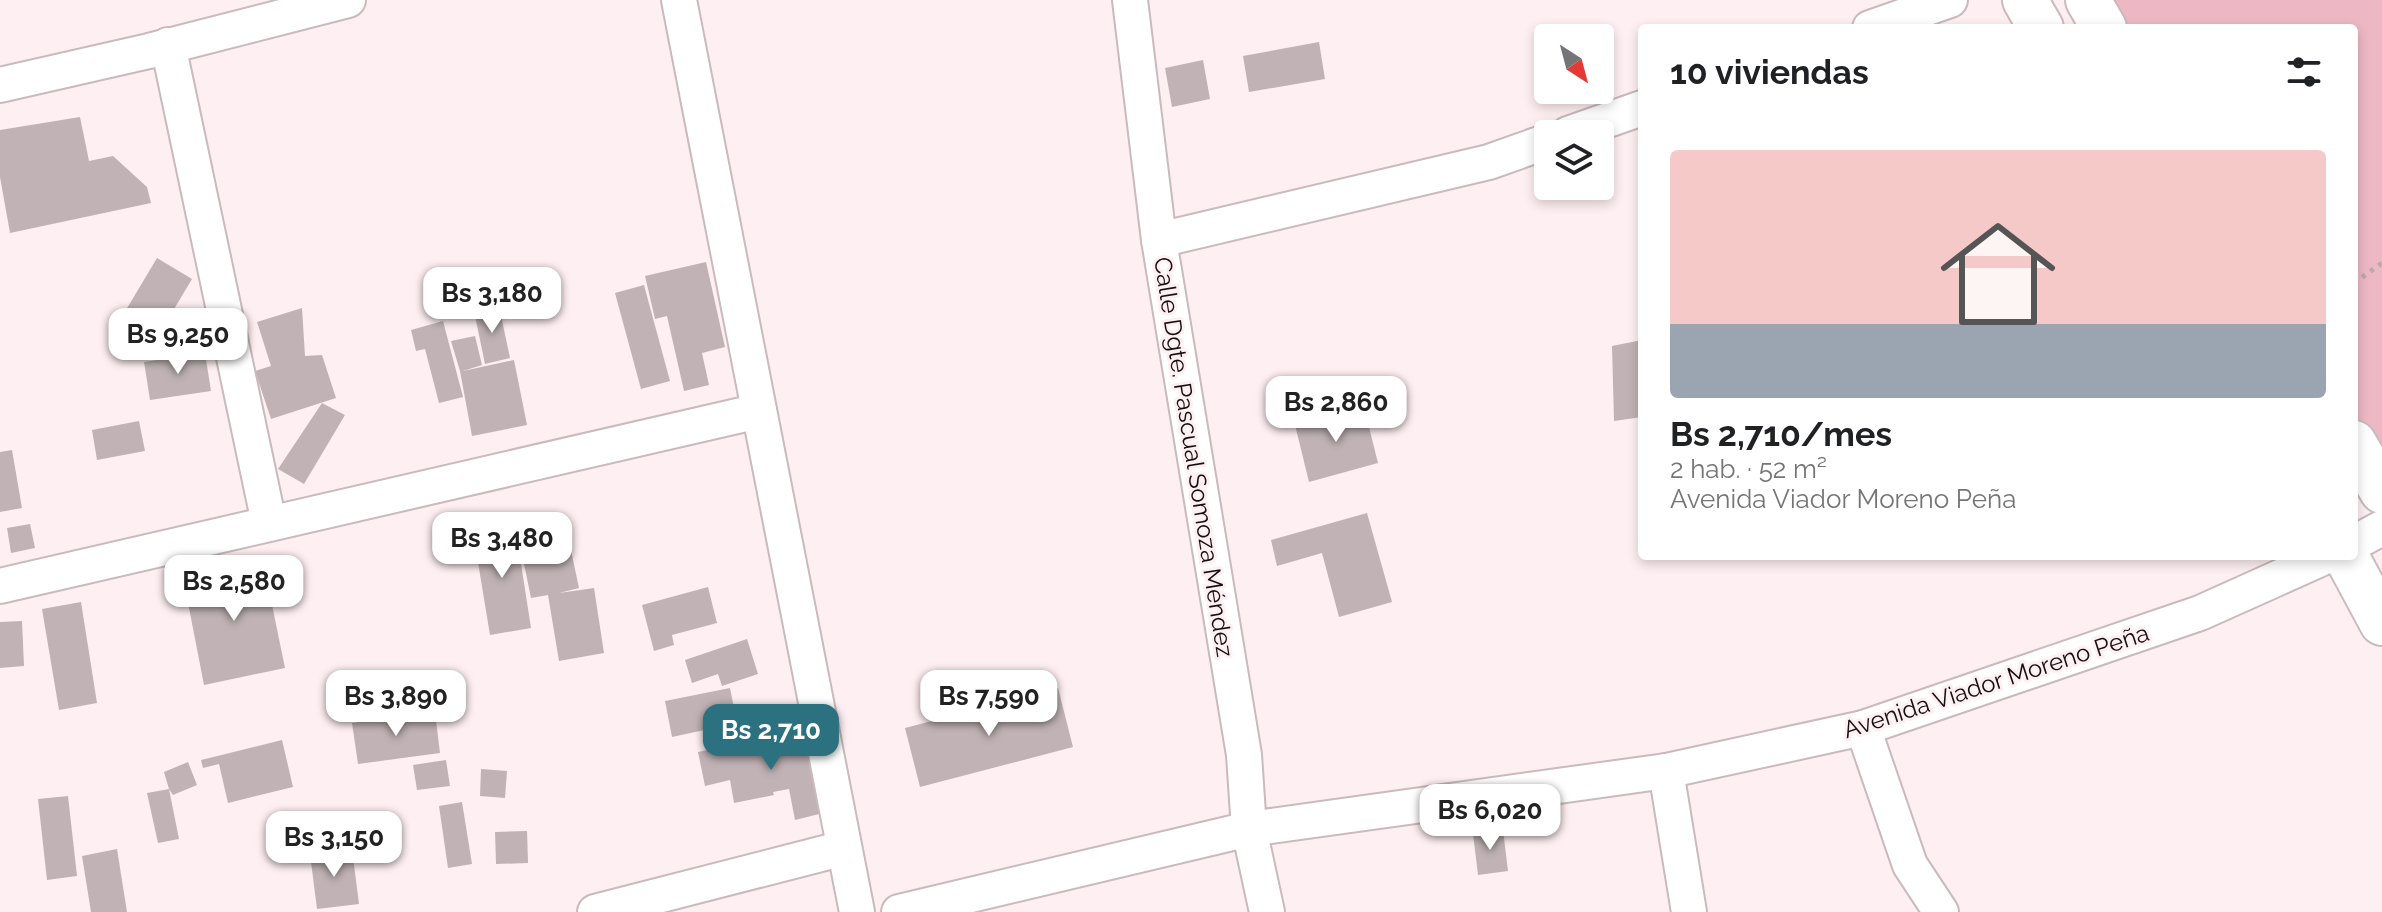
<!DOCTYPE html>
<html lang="es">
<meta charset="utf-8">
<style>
body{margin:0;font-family:Raleway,sans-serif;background:#f6f6f6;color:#202124;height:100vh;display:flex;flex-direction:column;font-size:30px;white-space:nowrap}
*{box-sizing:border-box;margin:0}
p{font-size:26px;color:#757577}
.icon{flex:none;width:44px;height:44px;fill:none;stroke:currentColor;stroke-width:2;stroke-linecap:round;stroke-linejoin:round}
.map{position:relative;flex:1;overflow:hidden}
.drawer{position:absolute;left:1638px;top:24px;width:720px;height:536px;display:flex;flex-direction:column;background:#fff;border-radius:8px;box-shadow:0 4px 12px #0003}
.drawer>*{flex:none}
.needle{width:52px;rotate:144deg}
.fabs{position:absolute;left:1534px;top:24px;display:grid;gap:16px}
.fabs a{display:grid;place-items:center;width:80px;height:80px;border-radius:8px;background:#fff;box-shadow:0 4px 12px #0003;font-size:40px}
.price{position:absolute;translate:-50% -68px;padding:0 18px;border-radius:16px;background:#fff;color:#222;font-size:26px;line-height:52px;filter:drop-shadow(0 2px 4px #0008)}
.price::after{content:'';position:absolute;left:50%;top:48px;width:24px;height:18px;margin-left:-12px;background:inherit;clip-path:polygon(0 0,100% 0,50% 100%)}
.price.selected{background:#2b717f;color:#fff}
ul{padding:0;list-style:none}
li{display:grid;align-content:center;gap:16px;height:424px;padding:0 32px}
li span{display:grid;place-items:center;height:248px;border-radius:8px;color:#555}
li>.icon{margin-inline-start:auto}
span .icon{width:144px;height:144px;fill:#fffc;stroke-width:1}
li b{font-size:34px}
h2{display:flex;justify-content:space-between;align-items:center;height:96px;padding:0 32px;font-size:34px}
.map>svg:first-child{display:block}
.green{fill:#edb8c3}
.building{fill:#c1b3b5}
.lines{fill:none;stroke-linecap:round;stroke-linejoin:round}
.minor-casing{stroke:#c9babd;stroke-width:38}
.secondary-casing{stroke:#c9babd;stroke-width:48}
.path{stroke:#b6aaac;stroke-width:5;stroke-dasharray:4 6;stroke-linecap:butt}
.minor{stroke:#fff;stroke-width:34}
.secondary{stroke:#fff;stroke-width:44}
.labels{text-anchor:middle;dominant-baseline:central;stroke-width:6;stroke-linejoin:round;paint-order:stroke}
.street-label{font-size:24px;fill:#140f10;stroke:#feeff2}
</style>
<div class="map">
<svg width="2382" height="912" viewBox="0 0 2382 912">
<rect width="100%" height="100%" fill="#feeff2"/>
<path class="green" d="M2084 0H2382V505L2354 475V28H2100Z"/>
<g class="building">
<path d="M1319 42 1325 79 1249 92 1243 56Z"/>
<path d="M1203 60 1210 99 1172 107 1165 68Z"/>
<path d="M80 117 89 161 113 156 147 187 151 203 10 233 0 177V130Z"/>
<path d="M157 258 192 279 158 336 123 315Z"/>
<path d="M706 262 725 347 702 353 709 385 684 391 667 316 655 319 645 276Z"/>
<path d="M644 285 670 381 641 389 615 293Z"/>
<path d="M499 306 510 358 485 364 474 311Z"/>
<path d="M302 308 305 356 322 355 336 398 271 419 255 371 271 366 257 322Z"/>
<path d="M443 321 463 397 439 403 425 349 416 351 411 330Z"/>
<path d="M475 336 482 365 463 371 514 360 527 425 472 436 460 371 451 341Z"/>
<path d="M1642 340V417L1614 421 1612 346Z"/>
<path d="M205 353 211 391 150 400 144 362Z"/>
<path d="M322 403 345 415 304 484 278 469Z"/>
<path d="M1364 407 1378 463 1309 482 1295 425Z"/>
<path d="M139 421 145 451 97 460 92 430Z"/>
<path d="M12 450 22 508 0 512V452Z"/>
<path d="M1367 513 1392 602 1339 617 1322 553 1277 566 1271 540Z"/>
<path d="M30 524 35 548 11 553 7 528Z"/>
<path d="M552 524 556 543 569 541 579 588 559 593 594 588 604 653 559 661 548 595 531 598 521 549 535 547 531 529Z"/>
<path d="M515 525 531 628 490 635 473 532Z"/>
<path d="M263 561 285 668 204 685 183 577Z"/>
<path d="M708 587 717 623 672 635 674 645 654 651 642 605Z"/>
<path d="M81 602 97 703 59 710 42 609Z"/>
<path d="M22 621 24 666 0 668V622Z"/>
<path d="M747 639 758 674 722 686 718 674 692 683 685 660Z"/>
<path d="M730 688 737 723 672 737 665 701Z"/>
<path d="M1058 688 1073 747 920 787 905 728Z"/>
<path d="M435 712 440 753 358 764 352 723Z"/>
<path d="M813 731 831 811 795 820 789 789 773 792 774 795 734 803 730 780 705 786 698 752 762 738 763 743Z"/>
<path d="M282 740 293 787 228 803 219 764 203 768 201 760Z"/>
<path d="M446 760 450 786 417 790 413 765Z"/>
<path d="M188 762 197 785 173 795 169 789 179 839 158 843 147 793 169 789 164 772Z"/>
<path d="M481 769 507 771 505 798 480 796Z"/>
<path d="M68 796 77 876 47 880 38 799Z"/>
<path d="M462 802 472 864 448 868 439 806Z"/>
<path d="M1503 830 1508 871 1478 875 1473 834Z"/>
<path d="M527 831 528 863 496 864 495 832Z"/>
<path d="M117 849 127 912H91L82 856Z"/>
<path d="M352 849 359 904 317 909 310 854Z"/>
</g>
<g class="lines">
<defs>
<g id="minor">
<path d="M679 0 857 912"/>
<path d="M1130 0 1159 240 1244 755 1249 829 1267 912"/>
<path d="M1870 28 1950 0"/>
<path d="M168 45 269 523"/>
<path d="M0 85 149 51 348 0"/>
<path d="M1568 134 1642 108"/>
<path d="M1159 240 1489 162 1548 141"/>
<path d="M2354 543 2382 528"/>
<path d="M0 586 759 411"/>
<path d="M1863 728 1910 865 1941 912"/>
<path d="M1666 771 1689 912"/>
<path d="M595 912 844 848"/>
<path d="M899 912 1249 829 1666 771 1863 728 2200 613 2327 556"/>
</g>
<g id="secondary">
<path d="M2025 0 2041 28"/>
<path d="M2088 0 2104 28"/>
<path d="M2354 443 2382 491"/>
<path d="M2346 556 2382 623"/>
</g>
</defs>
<use href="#minor" class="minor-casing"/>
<use href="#secondary" class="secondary-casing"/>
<path class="path" d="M2354 283 2382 263"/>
<use href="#minor" class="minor"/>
<use href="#secondary" class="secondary"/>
</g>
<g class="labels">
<g class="street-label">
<text transform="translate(1194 457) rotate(81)">Calle Dgte. Pascual Somoza Méndez</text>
<text transform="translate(1996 681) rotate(-18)">Avenida Viador Moreno Peña</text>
</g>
</g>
</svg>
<div class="fabs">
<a><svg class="needle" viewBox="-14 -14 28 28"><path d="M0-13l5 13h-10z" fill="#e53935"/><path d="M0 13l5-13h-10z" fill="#757577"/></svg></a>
<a><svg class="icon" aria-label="layers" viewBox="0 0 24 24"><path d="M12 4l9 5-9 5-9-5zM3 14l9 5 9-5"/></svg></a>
</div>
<b class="price" style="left:492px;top:335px">Bs 3,180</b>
<b class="price" style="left:178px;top:376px">Bs 9,250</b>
<b class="price" style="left:1336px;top:444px">Bs 2,860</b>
<b class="price" style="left:502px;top:580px">Bs 3,480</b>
<b class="price" style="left:234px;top:623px">Bs 2,580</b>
<b class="price" style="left:396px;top:738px">Bs 3,890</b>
<b class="price" style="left:989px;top:738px">Bs 7,590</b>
<b class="price selected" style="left:771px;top:772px">Bs 2,710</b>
<b class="price" style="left:1490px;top:852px">Bs 6,020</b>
<b class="price" style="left:334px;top:879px">Bs 3,150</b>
<section class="drawer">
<h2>10 viviendas<svg class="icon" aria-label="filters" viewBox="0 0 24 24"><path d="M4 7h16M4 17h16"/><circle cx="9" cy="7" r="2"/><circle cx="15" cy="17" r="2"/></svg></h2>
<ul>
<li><span style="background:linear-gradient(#f6c9c9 70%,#9aa5b1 0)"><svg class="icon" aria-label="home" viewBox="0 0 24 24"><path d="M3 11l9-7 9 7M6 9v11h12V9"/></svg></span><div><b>Bs 2,710/mes</b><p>2 hab. · 52 m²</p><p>Avenida Viador Moreno Peña</p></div></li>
</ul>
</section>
</div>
